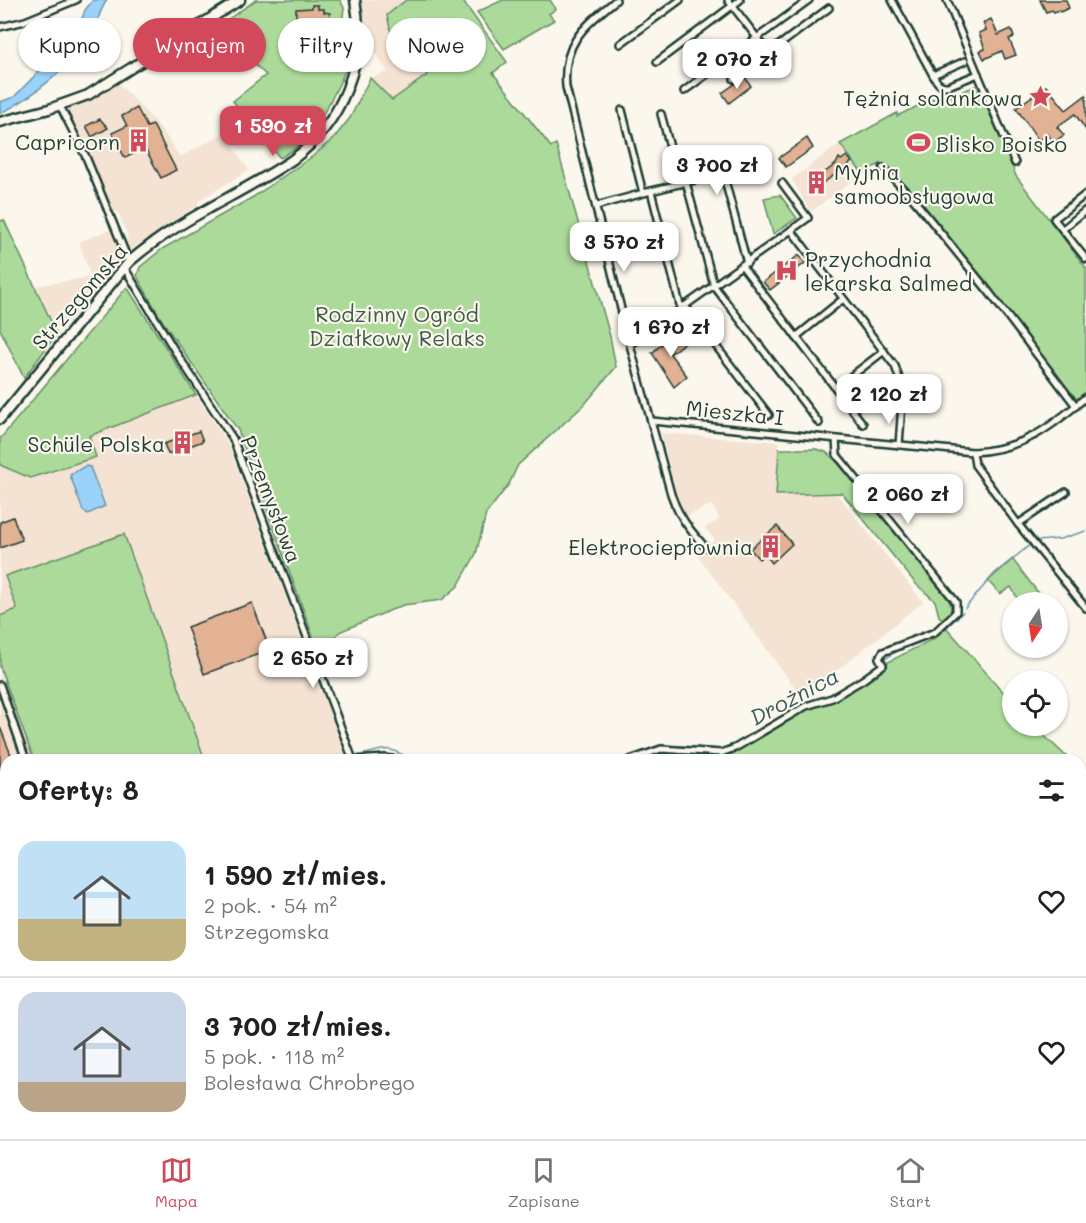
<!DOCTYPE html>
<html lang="pl">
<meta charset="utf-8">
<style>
body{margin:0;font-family:Mali,sans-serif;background:#f2f2f2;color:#202124;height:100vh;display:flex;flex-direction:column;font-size:22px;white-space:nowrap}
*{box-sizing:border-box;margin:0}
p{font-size:20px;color:#757577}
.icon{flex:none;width:33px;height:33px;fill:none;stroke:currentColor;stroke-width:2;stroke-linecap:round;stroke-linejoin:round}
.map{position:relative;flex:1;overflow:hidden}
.details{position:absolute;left:0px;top:754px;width:1086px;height:386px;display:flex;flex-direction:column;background:#fff;border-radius:18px 18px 0 0;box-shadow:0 2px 4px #0004}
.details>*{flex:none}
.banner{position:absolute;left:18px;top:18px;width:600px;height:54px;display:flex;gap:12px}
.needle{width:39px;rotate:192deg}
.fabs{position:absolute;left:1002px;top:592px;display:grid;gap:12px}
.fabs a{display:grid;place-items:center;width:66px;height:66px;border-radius:50%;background:#fff;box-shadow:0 2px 4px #0004;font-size:30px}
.price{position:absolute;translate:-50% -51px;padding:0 14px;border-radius:12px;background:#fff;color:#222;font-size:20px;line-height:39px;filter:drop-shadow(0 2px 3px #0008)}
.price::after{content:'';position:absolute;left:50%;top:36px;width:18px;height:14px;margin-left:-9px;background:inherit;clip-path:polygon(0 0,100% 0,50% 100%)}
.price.active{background:#d1495b;color:#fff}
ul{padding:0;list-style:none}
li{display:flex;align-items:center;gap:18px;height:150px;padding:0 18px}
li+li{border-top:2px solid #e0e0e0}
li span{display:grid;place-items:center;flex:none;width:168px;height:120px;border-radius:18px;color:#555}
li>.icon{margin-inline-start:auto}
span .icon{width:72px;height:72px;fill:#fffc;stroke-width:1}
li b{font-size:26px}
h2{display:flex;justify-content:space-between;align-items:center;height:72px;padding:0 18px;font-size:26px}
.tag{padding:0 21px;border-radius:27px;background:#fff;box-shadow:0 2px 4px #0004;font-size:21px;line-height:54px}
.tag.active{background:#d1495b;color:#fff}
.dock{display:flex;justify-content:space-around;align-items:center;height:84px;border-top:2px solid #e0e0e0;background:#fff;font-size:16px;color:#757577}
.dock a{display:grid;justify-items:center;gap:3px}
.dock .active{color:#d1495b}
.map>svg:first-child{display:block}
.built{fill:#f4e2d2}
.green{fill:#abda9a;stroke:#658c67;stroke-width:1.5}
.water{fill:#9ad2fa;stroke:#6996ab;stroke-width:1.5}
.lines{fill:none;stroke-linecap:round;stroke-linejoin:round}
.stream{stroke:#6996ab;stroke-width:1.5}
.building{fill:#e3b194;stroke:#1f3d34;stroke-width:1.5}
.street-casing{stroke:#1f3d34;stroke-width:10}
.secondary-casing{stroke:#1f3d34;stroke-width:13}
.street{stroke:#fbf7ec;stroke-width:5}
.secondary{stroke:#fbf7ec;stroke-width:8}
.labels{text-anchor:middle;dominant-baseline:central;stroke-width:4.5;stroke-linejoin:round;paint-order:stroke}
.poi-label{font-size:21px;fill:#1f3d34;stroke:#fbf7ec;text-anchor:end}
.street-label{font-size:21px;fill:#1f3d34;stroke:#fbf7ec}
.park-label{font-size:21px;fill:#3b5c48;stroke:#fbf7ec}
.water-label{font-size:22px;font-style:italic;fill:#385b5c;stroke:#fbf7ec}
</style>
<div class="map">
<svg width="1086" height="1139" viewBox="0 0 1086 1139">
<rect width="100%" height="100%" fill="#fbf7ec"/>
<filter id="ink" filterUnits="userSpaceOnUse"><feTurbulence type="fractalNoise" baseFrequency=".0167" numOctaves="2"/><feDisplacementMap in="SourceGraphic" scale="12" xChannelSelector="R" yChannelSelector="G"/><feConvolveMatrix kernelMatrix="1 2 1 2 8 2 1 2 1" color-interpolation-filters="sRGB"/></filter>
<g filter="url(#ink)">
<g class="built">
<path d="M361 0H406L387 15 408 51 428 75 392 100 370 78 388 72 365 38Z"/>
<path d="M117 82 160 127 180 157 224 133 249 170 198 201V205L128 251 125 243 128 237 118 212H113L65 112Z"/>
<path d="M840 144 862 173 811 212 792 179Z"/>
<path d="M112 229 124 257 60 332 46 309 36 286 91 277 79 242Z"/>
<path d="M196 395 229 446 347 760H6V1129L0 1132V465L30 478 95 457 88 436Z"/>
<path d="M661 433 779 442 776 495 837 494 923 602 807 694 796 689 696 553 715 540 705 528 720 519 711 504 686 517 680 506Z"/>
</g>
<g class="green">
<path d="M256 0H340L344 8 342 24H349C351 32 353 38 352 47 348 72 319 128 299 145 293 150 286 154 280 158L233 101 266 75 251 61 227 20Z"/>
<path d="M406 0H462L507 62 493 73 551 147 556 144 610 336 616 367 584 405 518 465 509 484 486 514 476 554 458 586 442 600 403 605 339 632 326 651 319 653 238 430 163 322 137 276 140 267 162 249 253 197 313 156 334 138 350 118 370 78 392 100 427 75 409 52 407 56 392 37 387 15Z"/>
<path d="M503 0H550L556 9 549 14 554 20 504 49 477 12Z"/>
<path d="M978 85H980L979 89 985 105 988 104 1016 176 1086 268V397L1076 406 889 166 880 164 862 173 840 144 897 113V116L943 94 946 98Z"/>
<path d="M780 195 797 218 773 234 764 198Z"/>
<path d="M4 220 57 334 24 378 0 329V221Z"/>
<path d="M127 287 196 395 89 436 96 457 30 478 0 465V439Z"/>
<path d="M779 449H816L826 452 852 476 948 596 951 607 949 616 943 620 939 616 935 601 916 584 842 493 776 495Z"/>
<path d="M124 534 205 760H34L0 667V616L17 609 5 576Z"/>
<path d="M1013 559V560L1046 603H1020L1011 587 1000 594 988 581Z"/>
<path d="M946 627 1012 702V726H1034L1070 760H636L672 752 721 757 771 731 810 707 832 702 881 670 888 662 935 638Z"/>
<path d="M6 838V956L0 958V841Z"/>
<path d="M1080 878 1086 883V1139H649L647 1134H1080Z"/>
</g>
<g class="water">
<path d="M93 0H107C99 11 98 22 92 34 81 59 25 103 0 113V102L14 97 77 32 85 10Z"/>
<path d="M85 466 90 467 105 506 88 514 83 511 70 475Z"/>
<path d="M858 1134H1009L1019 1139H876Z"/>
</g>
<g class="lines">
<g class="stream">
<path d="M1037 541 1060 539 1086 531"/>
<path d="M965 608 995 573 1030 545"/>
<path d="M883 661 892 654 945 629 963 612"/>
<path d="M784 716 805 702 833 694 877 666"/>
<path d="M356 756C388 750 382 743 413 760"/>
<path d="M328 760 346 757"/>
<path d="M619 760 663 745 722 749 738 743"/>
<path d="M0 836 6 834"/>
<path d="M1080 1112 1086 1104"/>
<path d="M231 1139 232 1134"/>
<path d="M1071 1139 1072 1134"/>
</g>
</g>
<g class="building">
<path d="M1040 0H1066L1069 8 1060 12 1059 10 1054 12 1052 10 1046 12Z"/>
<path d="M312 5H318V9H324V12L330 13 329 18H324V22H296V9L312 8Z"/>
<path d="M991 19 998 35 1011 29 1014 37 1009 39 1016 55 1005 59 1002 51 984 59 980 51 985 49 979 33 986 30 983 23Z"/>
<path d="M745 77 751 86 729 103 722 93Z"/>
<path d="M1046 86 1066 110 1086 95V130L1075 114 1057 127 1064 135 1054 142 1047 134 1039 141 1016 108Z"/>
<path d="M137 108 147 127 153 125 176 170 161 178 145 148 125 158 112 133 127 126 122 116Z"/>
<path d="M100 119 108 128 92 137 86 126Z"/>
<path d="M807 138 813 148 786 167 779 158Z"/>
<path d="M847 156 852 162 848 165 850 167 847 172 843 169 813 190 809 184 836 164 839 158 841 160Z"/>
<path d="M799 255 805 263 770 290 763 282Z"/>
<path d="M681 331 688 340 670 354 687 376 674 387 652 353 671 336 673 337Z"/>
<path d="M199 431 203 441 168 454 164 444Z"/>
<path d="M13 517 22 540 0 548V522Z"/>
<path d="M777 526 792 544 772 563 765 554 759 559 750 549Z"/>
<path d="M252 603 270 650 204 674 187 627Z"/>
<path d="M0 727 13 760H6V792L0 795Z"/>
</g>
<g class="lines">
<defs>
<g id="street">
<path d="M616 0C585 26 562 42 566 87L630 345 671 494C678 516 690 530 705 547"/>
<path d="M728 0 768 52"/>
<path d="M892 0 933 75"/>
<path d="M947 0 1015 163"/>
<path d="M0 27 25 21 76 0"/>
<path d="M620 44 680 0"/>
<path d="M965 61 933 75C937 82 939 87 948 86L978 74"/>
<path d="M657 62 740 0"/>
<path d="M734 79 829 8"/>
<path d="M684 91 809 0"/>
<path d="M60 106 86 157 129 262"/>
<path d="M622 110 643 193"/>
<path d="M661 114 680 184"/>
<path d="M883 168 914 200 989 292 1076 406"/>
<path d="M686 182 714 286 819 423"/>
<path d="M651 191 723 173 747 263"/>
<path d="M1086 194 1054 219 1086 259"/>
<path d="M596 206 651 191 680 305 686 307 769 415"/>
<path d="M1063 229 1086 210"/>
<path d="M791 230 895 366 903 390 899 445"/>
<path d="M742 266 863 424"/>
<path d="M124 267 175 351 233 439 353 760"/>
<path d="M796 337 843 299"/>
<path d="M630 345 808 218 782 183"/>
<path d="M836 388 884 351"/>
<path d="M652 421 973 452C1023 449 1049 429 1086 397"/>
<path d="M973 452 975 465 1018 524 1086 608"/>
<path d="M1018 524 1066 492"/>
<path d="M0 685 26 760"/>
<path d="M356 760 385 758 398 760"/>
<path d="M630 760 661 749 721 753 735 748 806 706 832 698 864 679 883 665 879 658 883 652 935 632 956 612V602L837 455 836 439"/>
<path d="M0 965 6 962"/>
</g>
<g id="secondary">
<path d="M0 122 49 109 88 95 240 0"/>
<path d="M0 419 129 262C178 219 238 196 292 160 342 123 367 62 355 0"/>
</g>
</defs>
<use href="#street" class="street-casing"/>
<use href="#secondary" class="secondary-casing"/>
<use href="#street" class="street"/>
<use href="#secondary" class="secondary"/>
</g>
</g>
<defs>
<symbol id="sight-bare" viewBox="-9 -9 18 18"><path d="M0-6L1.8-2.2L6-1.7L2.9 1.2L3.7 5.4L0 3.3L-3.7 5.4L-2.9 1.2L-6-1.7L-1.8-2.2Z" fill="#d1495b" stroke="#fbf7ec" stroke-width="2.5" paint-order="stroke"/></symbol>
<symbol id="building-bare" viewBox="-9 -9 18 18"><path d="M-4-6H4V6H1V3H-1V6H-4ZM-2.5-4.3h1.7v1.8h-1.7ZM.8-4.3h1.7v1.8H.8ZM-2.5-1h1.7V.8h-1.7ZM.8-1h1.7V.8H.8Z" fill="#d1495b" stroke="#fbf7ec" stroke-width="2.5" paint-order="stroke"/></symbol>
<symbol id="stadium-bare" viewBox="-9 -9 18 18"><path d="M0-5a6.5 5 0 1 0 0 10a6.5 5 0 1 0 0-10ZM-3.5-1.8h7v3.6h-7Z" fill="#d1495b" stroke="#fbf7ec" stroke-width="2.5" paint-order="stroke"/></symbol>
<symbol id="hospital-bare" viewBox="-9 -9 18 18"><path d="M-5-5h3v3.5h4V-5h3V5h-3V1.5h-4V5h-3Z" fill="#d1495b" stroke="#fbf7ec" stroke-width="2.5" paint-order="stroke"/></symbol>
</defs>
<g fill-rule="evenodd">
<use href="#sight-bare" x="1024" y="80" width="33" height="33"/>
<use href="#building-bare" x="122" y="124" width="33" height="33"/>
<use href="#stadium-bare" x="902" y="126" width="33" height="33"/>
<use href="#building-bare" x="800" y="166" width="33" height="33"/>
<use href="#hospital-bare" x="770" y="254" width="33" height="33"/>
<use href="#building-bare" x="166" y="426" width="33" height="33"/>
<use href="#building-bare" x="754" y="530" width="33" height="33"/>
</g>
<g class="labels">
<g class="poi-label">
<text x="1023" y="97">Tężnia solankowa</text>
<text x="120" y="141">Capricorn</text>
<text x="936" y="143" text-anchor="start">Blisko Boisko</text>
<text x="834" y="171" text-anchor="start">Myjnia<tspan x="834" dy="24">samoobsługowa</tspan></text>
<text x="805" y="258" text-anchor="start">Przychodnia<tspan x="805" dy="24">lekarska Salmed</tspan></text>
<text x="165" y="443">Schüle Polska</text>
<text x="753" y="546">Elektrociepłownia</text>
</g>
<g class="street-label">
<text transform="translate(79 296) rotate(-49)">Strzegomska</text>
<text transform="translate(735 412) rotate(6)">Mieszka I</text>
<text transform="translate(272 499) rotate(69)">Przemysłowa</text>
</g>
<g class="park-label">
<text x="397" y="313">Rodzinny Ogród<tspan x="397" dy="24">Działkowy Relaks</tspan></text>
</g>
<g class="water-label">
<text transform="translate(794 696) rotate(-28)">Drożnica</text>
</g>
</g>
</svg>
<div class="fabs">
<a><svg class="needle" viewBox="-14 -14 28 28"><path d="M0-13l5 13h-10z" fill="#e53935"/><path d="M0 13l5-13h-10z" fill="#757577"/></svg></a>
<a><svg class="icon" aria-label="locate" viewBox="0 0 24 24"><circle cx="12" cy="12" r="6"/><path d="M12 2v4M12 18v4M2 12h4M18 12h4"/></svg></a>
</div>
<b class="price" style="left:737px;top:90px">2 070 zł</b>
<b class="price active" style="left:273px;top:157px">1 590 zł</b>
<b class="price" style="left:717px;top:196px">3 700 zł</b>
<b class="price" style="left:624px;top:273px">3 570 zł</b>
<b class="price" style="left:671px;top:358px">1 670 zł</b>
<b class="price" style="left:889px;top:425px">2 120 zł</b>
<b class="price" style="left:908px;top:525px">2 060 zł</b>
<b class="price" style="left:313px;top:689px">2 650 zł</b>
<div class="banner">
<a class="tag">Kupno</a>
<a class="tag active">Wynajem</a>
<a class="tag">Filtry</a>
<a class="tag">Nowe</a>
</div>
<section class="details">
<h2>Oferty: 8<svg class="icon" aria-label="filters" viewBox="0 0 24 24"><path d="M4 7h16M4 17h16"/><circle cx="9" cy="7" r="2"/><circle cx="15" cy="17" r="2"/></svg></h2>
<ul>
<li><span style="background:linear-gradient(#bfe0f5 65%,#c2b280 0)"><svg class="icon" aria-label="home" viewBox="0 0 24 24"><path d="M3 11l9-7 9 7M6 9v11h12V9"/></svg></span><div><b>1 590 zł/mies.</b><p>2 pok. · 54 m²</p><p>Strzegomska</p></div><svg class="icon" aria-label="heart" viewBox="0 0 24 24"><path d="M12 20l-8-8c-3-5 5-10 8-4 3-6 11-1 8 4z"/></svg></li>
<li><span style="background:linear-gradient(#c9d6e8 75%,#b9a48a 0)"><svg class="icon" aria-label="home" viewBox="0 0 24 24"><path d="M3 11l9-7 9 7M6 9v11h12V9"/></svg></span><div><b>3 700 zł/mies.</b><p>5 pok. · 118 m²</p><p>Bolesława Chrobrego</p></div><svg class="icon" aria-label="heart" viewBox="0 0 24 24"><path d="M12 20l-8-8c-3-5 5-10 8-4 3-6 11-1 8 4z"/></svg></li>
</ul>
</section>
</div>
<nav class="dock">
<a class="active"><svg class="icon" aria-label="map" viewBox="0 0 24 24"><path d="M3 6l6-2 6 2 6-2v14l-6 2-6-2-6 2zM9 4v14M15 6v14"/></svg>Mapa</a>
<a><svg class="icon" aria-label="saved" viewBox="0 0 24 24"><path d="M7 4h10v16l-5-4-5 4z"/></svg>Zapisane</a>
<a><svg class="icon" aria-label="home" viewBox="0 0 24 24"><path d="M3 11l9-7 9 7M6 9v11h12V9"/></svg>Start</a>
</nav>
